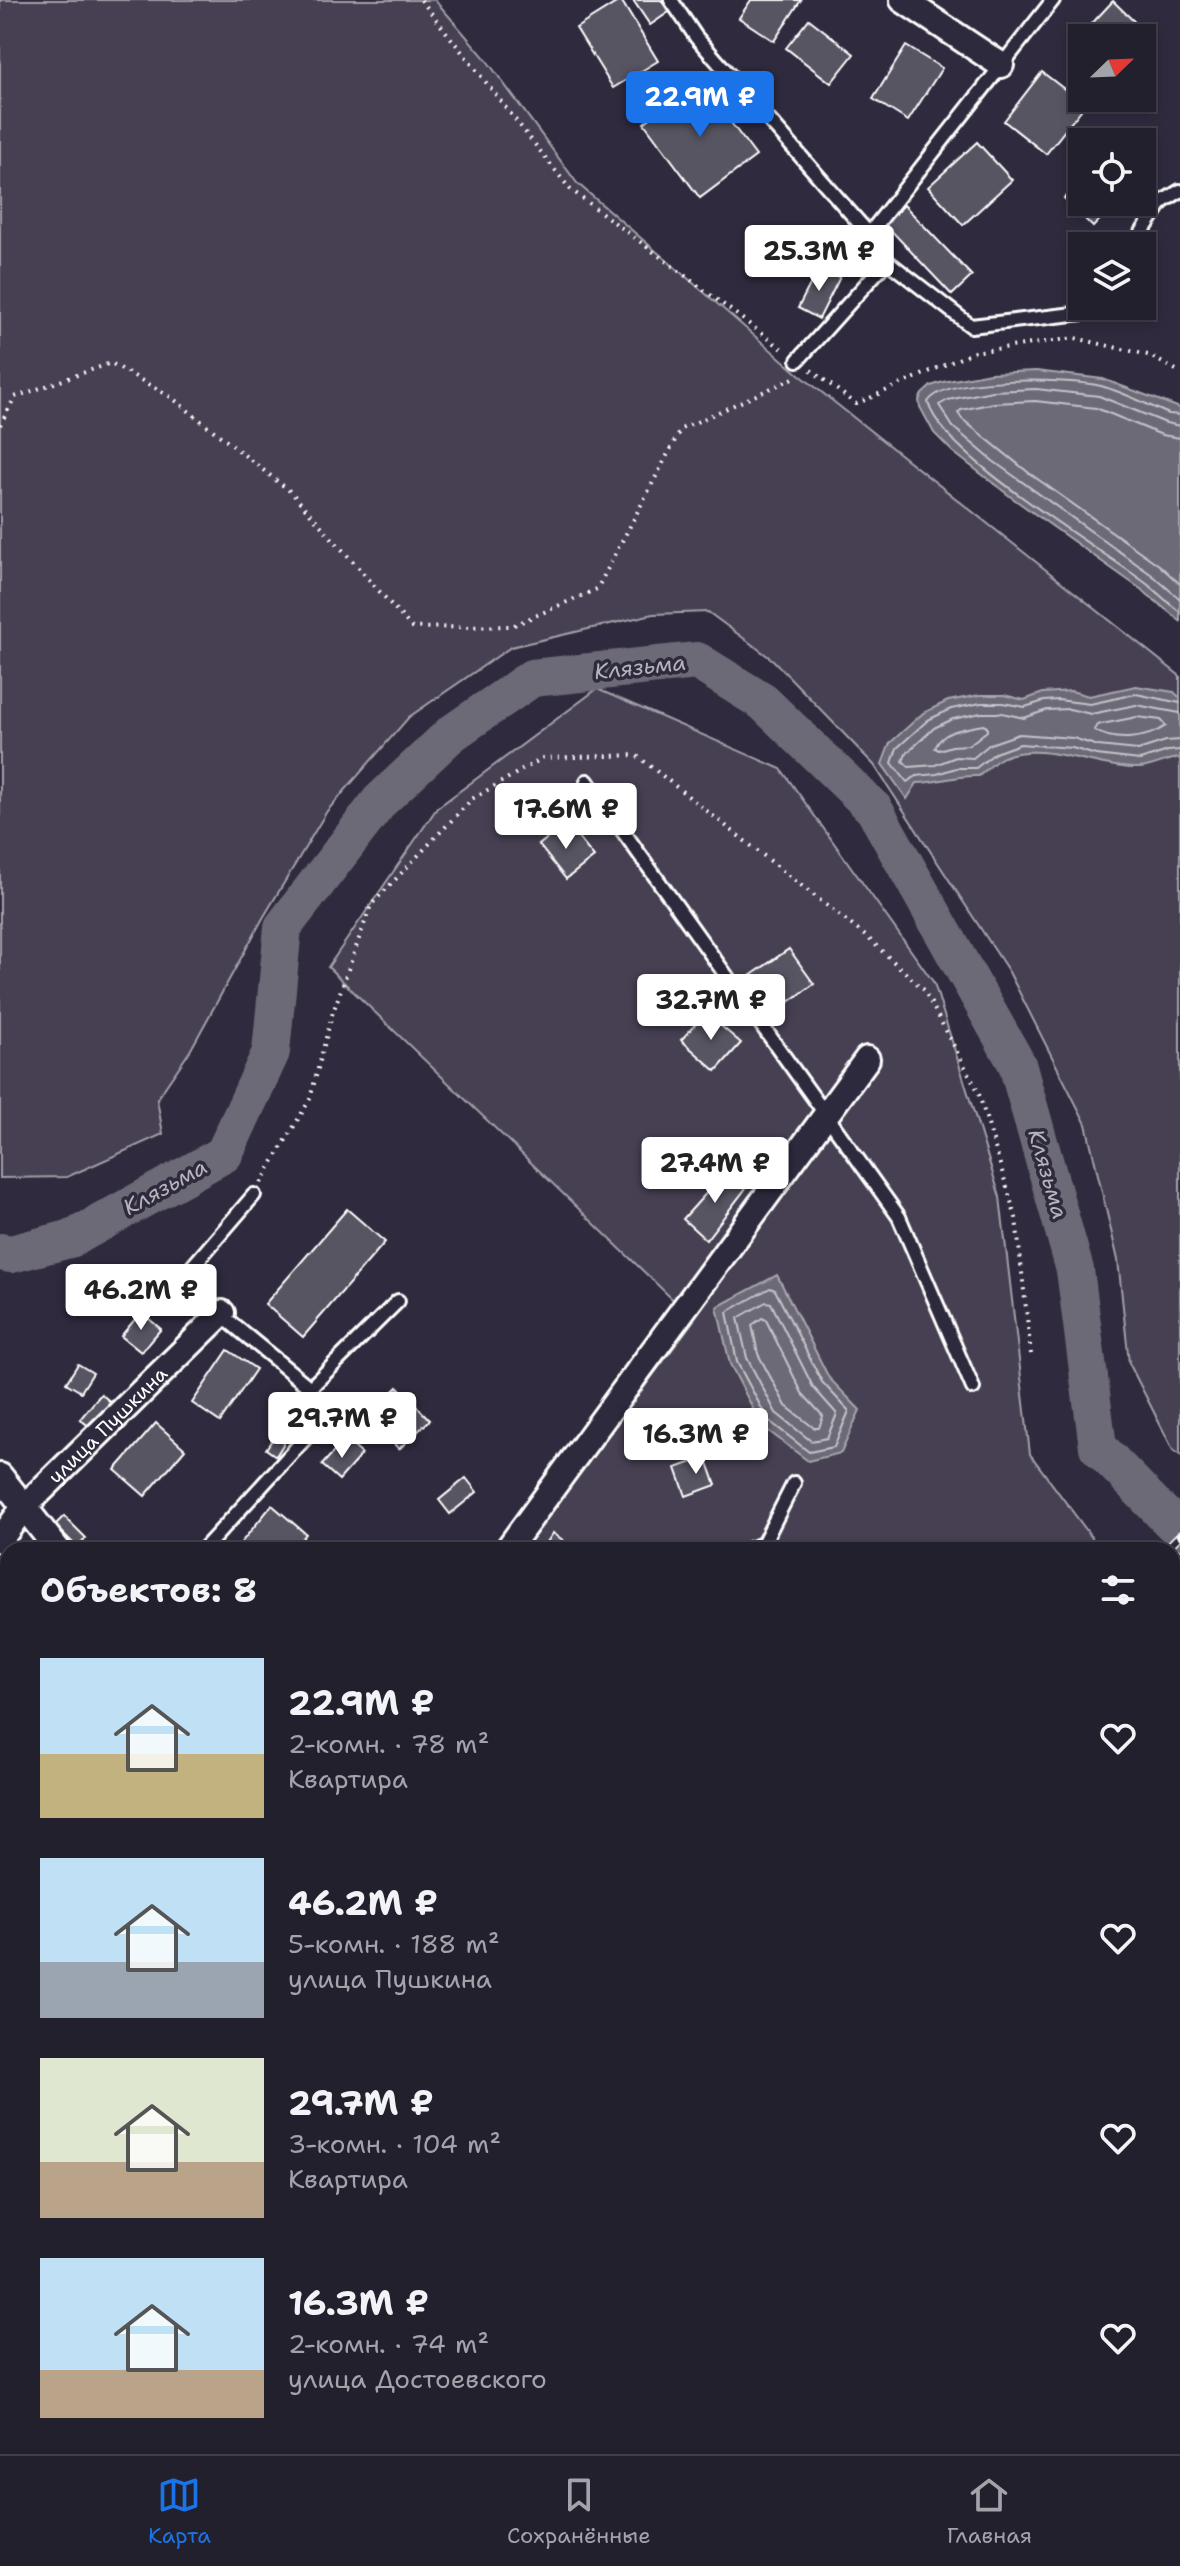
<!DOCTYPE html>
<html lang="ru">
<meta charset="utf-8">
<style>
body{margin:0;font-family:"Shantell Sans",sans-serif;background:#2f2d3a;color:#f1f3f6;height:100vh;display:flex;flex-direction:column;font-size:30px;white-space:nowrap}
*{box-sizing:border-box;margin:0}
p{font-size:26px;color:#a3a3aa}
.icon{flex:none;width:44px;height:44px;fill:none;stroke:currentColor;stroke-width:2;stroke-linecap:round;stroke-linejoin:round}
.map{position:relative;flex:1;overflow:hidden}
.side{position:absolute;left:0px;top:1542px;width:1180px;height:912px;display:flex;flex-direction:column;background:#23202e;border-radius:24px 24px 0 0;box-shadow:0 4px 12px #0003,0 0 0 2px #403e4a}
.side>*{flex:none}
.needle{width:52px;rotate:67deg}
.fabs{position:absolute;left:1068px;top:24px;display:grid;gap:16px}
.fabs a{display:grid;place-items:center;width:88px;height:88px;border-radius:0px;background:#23202e;box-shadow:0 4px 12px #0003,0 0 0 2px #403e4a;font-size:40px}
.price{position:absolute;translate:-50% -68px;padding:0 18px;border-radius:8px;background:#fff;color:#222;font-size:26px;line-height:52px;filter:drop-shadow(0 2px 4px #0008)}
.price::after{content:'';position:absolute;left:50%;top:48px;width:24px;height:18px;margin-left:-12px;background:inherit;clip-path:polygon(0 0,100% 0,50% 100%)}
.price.active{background:#1a73e8;color:#fff}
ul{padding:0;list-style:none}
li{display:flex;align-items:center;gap:24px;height:200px;padding:0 40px}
li span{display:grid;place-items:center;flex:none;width:224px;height:160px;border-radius:0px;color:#555}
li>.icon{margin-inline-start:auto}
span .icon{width:96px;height:96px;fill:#fffc;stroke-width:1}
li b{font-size:34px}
h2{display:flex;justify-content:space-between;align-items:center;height:96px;padding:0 40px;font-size:34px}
.menu{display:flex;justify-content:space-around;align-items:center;height:112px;border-top:2px solid #403e4a;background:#23202e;font-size:22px;color:#a3a3aa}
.menu a{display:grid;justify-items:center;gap:4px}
.menu .active{color:#1a73e8}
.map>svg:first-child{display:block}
.green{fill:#464152;stroke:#a2a0a8;stroke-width:2}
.water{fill:#6d6a77;stroke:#a7a6ad;stroke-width:2}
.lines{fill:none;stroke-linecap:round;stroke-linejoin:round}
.shore{stroke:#c5c3c9;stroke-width:2}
.river{stroke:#6d6a77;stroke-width:38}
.building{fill:#595564;stroke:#fff;stroke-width:2}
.lane-casing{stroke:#fff;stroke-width:18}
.street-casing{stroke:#fff;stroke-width:30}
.path{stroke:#fff;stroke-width:4;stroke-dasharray:2 6;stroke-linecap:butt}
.lane{stroke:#2f2a3d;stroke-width:12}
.street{stroke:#2f2a3d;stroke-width:24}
.rail-casing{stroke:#fff;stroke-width:9}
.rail{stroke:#2f2a3d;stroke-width:6;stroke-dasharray:18;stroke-linecap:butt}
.labels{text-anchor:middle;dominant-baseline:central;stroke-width:7;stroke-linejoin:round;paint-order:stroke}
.street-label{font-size:20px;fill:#fff;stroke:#2f2a3d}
.water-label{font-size:22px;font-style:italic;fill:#b6b4bb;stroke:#2f2a3d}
</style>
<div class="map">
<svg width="1180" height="2454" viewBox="0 0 1180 2454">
<rect width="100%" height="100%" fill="#2f2a3d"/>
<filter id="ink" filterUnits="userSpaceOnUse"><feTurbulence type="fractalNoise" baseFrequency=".0125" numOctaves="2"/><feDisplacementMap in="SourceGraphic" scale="16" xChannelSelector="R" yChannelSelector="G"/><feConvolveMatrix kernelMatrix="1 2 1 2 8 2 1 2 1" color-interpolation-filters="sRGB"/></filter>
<g filter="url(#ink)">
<g class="green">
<path d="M0 0H435L485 58 577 183 800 375 1180 676V1455L1173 1450 1129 1363 1118 1260 1086 1124 1009 972 874 765 773 660 708 612 653 614 511 647 409 717 327 811 263 918 190 1051 157 1099 163 1134 67 1177 0 1178Z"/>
<path d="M597 689 781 769 934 983 1000 1197 1030 1454 1101 1550H523L694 1320 328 967 437 808Z"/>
<path d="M1180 1659V1767L1172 1775V1666Z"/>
</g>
<g class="water">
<path d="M1036 371 1103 379 1180 408V621L1142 590 1011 497 953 452 934 433 920 407 919 400 922 394 931 386 943 382 990 373Z"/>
<path d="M1136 686 1174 692 1180 698V758C1165 759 1152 768 1138 768 1096 769 1037 737 998 760 992 764 985 771 979 776 956 775 940 782 917 783L907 799 882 764 890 743 923 713 948 701 980 695H1004L1024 700 1043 693 1071 691 1089 696Z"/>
<path d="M777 1275 829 1378 860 1410 841 1453 808 1461 762 1426 730 1364 717 1307Z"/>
</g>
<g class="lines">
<g class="shore">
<path d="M1180 415 1169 414C1147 405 1124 392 1101 386 1069 379 946 374 928 402 941 455 1099 547 1147 584 1158 593 1168 603 1180 612"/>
<path d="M1180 426 1166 423 1099 396 1036 389 992 391 948 400 939 405 953 427 993 461 1152 575 1180 599"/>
<path d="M1180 438 1162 435 1096 408 1035 401 994 403 961 410 958 413 962 419 1029 473 1159 565 1180 584"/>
<path d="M1180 703 1136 694 1090 704 1058 700 1044 701 1025 707 1003 703H981L951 709 928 720 897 748 892 763 907 782 916 776 937 774 956 768H976L995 753 1020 744 1072 748 1096 755 1140 760 1168 751 1180 750"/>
<path d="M1180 713 1136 705 1091 714 1069 709 1047 710 1024 718 1002 713H981L953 719 934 728 906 754 903 761 909 767 935 765 956 757 973 758 990 744 1019 734 1073 738 1098 746 1138 750 1166 741 1180 740"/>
<path d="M1137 717 1161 720 1166 726C1147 739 1115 743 1094 730L1097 725Z"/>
<path d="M983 725 987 727V731L969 745 952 746 939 750 935 748C942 730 966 728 983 725Z"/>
<path d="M770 1288 775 1290 822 1382 849 1411 834 1447 809 1452 768 1420 737 1362 727 1312Z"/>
<path d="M766 1302 771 1303 813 1387 837 1414 827 1438 811 1441 776 1413 747 1358 738 1318Z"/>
<path d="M762 1318 766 1320 802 1393 823 1416 819 1428H814L786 1406 758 1354 752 1325Z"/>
</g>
<path class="river" d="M0 1252 11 1254 73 1238 224 1154 271 1052 283 927 380 801 451 734 532 678 697 661 763 702 874 809 1017 1064 1075 1270 1098 1447 1180 1531"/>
</g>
<g class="building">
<path d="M621 0 658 61 613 88 576 28Z"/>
<path d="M633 0H661L669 12 650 25Z"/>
<path d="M751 0H801L774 41 739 18Z"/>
<path d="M1113 1 1143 30 1136 38H1082V61L1069 48Z"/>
<path d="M809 19 854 54 831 83 786 48Z"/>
<path d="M906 46 942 68 908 121 873 99Z"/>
<path d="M1042 72 1085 105 1046 154 1004 121Z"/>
<path d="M699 80 756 156 700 198 644 123Z"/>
<path d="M977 142 1012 180 963 225 928 187Z"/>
<path d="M1078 184 1082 188V202H1096L1107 212 1093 227 1064 198Z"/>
<path d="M904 205 972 276 952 295 885 224Z"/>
<path d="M819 267 840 277 819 319 798 308Z"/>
<path d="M566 823 594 857 566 879 539 845Z"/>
<path d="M789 949 814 984 775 1012 750 976Z"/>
<path d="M706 1013 741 1043 716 1071 681 1040Z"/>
<path d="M727 1170 746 1188 706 1240 683 1219Z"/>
<path d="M347 1209 385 1242 303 1337 265 1304Z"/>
<path d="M141 1312 161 1329 141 1352 121 1336Z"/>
<path d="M228 1350 256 1369 220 1422 192 1403Z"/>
<path d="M78 1364 93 1373 81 1392 66 1383Z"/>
<path d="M398 1387 430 1420 399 1449 367 1416Z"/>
<path d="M101 1394 113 1404 92 1429 80 1419Z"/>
<path d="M156 1423 185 1449 145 1496 115 1470Z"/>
<path d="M277 1432 287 1438 276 1456 266 1449Z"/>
<path d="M345 1439 362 1454 339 1480 322 1465Z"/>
<path d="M706 1457 716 1485 686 1496 676 1468Z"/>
<path d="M466 1478 477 1492 450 1514 439 1500Z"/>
<path d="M272 1505 306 1534 293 1550H235Z"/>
<path d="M64 1516 86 1538 77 1547 55 1525Z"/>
<path d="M553 1533 574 1548 572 1550H542Z"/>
<path d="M0 2099 8 2103V2143L0 2139Z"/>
<path d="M150 2446H186L206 2454H147Z"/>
</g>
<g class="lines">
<defs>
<g id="lane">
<path d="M671 0 696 37 869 234 1053 0"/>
<path d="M1133 246 1162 202 1180 191"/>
<path d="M887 261 971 326 1091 312 1094 306"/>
<path d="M798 360 887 261 869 234"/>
<path d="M587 781 899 1217 973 1388"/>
<path d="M254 1195 180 1281 310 1388 398 1301"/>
<path d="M203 1550 321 1421"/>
<path d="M746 1550 763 1544 794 1483"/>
<path d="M0 2047 8 2053"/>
<path d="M109 2454 111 2446"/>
<path d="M343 2454 346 2446"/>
</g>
<g id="street">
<path d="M903 0 1001 65"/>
<path d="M0 1476 58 1550"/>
<path id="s1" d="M0 1540 24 1507 222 1313"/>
<path d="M507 1550 867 1059"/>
<path d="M0 2245 8 2234"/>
</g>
</defs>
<use href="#lane" class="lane-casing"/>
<use href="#street" class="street-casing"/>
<g class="path">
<path d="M421 0 570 189 785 351"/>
<path d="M811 370 856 404 974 352 1075 338 1148 355 1180 372"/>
<path d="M0 425 15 397 111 363 171 397 291 492 412 628 512 626 597 589 681 429 798 376"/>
<path d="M261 1183 310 1099 332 1015 371 905 472 799 543 758 636 755 868 938 924 990 978 1091 1016 1218 1031 1354"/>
<path d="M1172 1556 1180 1548"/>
<path d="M1172 1574 1180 1584"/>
<path d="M1172 2056 1180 2042"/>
<path d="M1172 2072 1180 2083"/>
<path d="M1172 2256 1180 2240"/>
<path d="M533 2454 537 2446"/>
<path d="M864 2454 868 2446"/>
</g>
<use href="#lane" class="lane"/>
<use href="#street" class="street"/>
<defs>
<g id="rail">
<path d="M1165 1550 1180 1535"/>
<path d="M500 2454 503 2446"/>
</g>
</defs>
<use href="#rail" class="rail-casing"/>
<use href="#rail" class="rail"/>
</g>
</g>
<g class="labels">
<g class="street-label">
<text stroke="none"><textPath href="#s1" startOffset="158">улица Пушкина</textPath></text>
</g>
<g class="water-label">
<text transform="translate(640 667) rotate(-6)">Клязьма</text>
<text transform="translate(1048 1174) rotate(74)">Клязьма</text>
<text transform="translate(165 1187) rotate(-29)">Клязьма</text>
</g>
</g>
</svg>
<div class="fabs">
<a><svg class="needle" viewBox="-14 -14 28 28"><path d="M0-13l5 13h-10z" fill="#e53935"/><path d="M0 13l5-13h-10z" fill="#a3a3aa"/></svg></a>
<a><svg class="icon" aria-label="locate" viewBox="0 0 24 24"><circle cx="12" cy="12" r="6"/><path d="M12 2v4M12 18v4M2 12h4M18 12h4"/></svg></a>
<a><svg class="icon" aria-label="layers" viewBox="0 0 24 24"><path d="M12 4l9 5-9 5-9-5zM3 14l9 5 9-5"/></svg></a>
</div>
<b class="price active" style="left:700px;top:139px">22.9M ₽</b>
<b class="price" style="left:819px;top:293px">25.3M ₽</b>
<b class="price" style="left:566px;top:851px">17.6M ₽</b>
<b class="price" style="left:711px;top:1042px">32.7M ₽</b>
<b class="price" style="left:715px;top:1205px">27.4M ₽</b>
<b class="price" style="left:141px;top:1332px">46.2M ₽</b>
<b class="price" style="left:342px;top:1460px">29.7M ₽</b>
<b class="price" style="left:696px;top:1476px">16.3M ₽</b>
<section class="side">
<h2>Объектов: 8<svg class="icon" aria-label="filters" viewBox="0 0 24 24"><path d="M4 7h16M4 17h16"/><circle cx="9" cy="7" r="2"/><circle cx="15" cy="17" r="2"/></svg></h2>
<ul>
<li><span style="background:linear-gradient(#bfe0f5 60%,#c2b280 0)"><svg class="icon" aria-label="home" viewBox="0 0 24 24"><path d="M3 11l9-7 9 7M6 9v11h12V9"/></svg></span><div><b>22.9M ₽</b><p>2-комн. · 78 m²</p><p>Квартира</p></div><svg class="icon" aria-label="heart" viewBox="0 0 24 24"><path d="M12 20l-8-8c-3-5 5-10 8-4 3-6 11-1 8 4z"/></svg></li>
<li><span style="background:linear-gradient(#bfe0f5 65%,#9aa5b1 0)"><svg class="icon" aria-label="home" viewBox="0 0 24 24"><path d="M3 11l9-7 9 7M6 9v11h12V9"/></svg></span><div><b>46.2M ₽</b><p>5-комн. · 188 m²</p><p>улица Пушкина</p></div><svg class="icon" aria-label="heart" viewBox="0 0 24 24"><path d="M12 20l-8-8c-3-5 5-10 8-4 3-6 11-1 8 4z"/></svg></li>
<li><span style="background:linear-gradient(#dfe7d0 65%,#b9a48a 0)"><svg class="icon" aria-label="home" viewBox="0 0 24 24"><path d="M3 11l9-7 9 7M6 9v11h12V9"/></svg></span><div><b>29.7M ₽</b><p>3-комн. · 104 m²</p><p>Квартира</p></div><svg class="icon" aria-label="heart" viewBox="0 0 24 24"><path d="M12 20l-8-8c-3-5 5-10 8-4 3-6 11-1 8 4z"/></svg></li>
<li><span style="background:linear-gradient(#bfe0f5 70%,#b9a48a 0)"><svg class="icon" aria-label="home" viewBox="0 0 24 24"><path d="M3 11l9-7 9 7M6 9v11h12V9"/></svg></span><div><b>16.3M ₽</b><p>2-комн. · 74 m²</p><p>улица Достоевского</p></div><svg class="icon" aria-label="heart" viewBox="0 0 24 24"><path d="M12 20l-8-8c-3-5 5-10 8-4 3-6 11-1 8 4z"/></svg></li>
</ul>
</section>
</div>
<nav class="menu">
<a class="active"><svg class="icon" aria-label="map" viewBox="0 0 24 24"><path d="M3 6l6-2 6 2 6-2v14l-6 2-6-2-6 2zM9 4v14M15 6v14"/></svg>Карта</a>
<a><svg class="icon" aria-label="saved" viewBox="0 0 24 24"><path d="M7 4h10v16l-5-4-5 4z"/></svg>Сохранённые</a>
<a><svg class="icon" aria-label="home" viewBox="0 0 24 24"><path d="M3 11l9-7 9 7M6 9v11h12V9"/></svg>Главная</a>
</nav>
